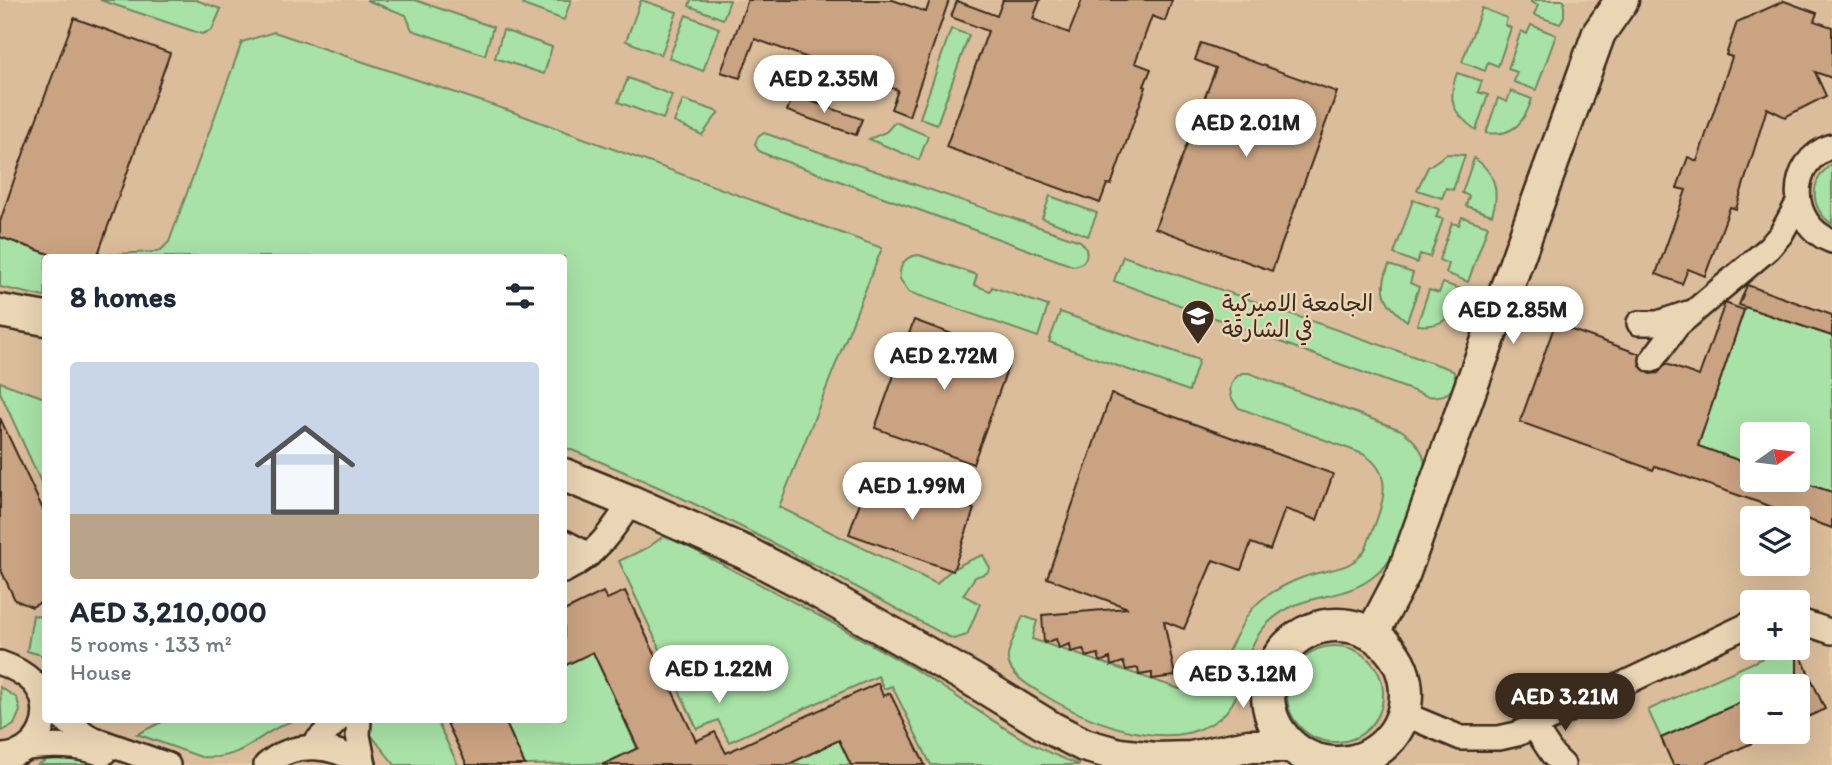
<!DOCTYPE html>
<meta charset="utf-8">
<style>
body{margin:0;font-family:Itim,"Playpen Sans Arabic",sans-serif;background:#f2f2f3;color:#1f2937;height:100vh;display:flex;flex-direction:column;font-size:26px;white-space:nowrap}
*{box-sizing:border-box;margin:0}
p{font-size:23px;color:#747a83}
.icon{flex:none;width:38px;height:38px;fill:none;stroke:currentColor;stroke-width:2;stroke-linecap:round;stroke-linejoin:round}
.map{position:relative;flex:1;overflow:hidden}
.panel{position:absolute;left:42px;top:254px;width:525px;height:469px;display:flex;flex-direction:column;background:#fff;border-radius:7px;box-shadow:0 7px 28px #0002}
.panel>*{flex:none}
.needle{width:46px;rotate:76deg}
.tools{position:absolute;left:1740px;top:422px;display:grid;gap:14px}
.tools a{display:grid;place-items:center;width:70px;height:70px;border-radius:7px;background:#fff;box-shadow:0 7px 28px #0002;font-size:35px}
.price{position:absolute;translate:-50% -60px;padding:0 16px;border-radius:24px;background:#fff;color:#222;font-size:23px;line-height:46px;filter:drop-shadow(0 2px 4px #0008)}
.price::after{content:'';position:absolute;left:50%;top:42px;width:21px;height:16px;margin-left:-10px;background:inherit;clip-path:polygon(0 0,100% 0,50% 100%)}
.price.selected{background:#3b2a1e;color:#fff}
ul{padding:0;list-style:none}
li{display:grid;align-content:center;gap:14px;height:371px;padding:0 28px}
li+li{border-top:2px solid #e0e1e3}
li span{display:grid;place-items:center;height:217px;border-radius:7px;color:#555}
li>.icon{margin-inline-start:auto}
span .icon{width:126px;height:126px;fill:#fffc;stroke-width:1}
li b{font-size:30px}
h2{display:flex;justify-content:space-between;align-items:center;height:84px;padding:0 28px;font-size:30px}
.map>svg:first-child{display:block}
.built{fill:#dbbd9b;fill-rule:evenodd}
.green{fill:#a8e2a7;stroke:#728662;stroke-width:2}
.building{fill:#caa382;stroke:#3b2a1e;stroke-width:2}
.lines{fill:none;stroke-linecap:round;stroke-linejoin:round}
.street-casing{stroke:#3b2a1e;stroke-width:28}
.secondary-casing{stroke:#3b2a1e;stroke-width:37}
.street{stroke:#ead5b4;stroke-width:23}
.secondary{stroke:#ead5b4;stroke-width:32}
.labels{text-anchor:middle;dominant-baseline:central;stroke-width:5;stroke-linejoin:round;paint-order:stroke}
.poi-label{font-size:23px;fill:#3b2a1e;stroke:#ead5b4;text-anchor:start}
</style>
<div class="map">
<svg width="1832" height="765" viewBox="0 0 1832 765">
<rect width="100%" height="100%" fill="#e7ccaa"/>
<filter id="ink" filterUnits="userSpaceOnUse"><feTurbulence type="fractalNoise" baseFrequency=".0143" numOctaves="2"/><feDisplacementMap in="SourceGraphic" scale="14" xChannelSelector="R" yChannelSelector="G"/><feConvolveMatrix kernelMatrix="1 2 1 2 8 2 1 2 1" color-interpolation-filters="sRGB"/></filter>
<g filter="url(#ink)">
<path class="built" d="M0 0H1832V765H0ZM46 257H564V719H46ZM1752 434H1797V480H1752ZM1752 518H1797V564H1752ZM1752 602H1797V648H1752ZM1752 686H1797V732H1752Z"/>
<g class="green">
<path d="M100 0H196L221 9 212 30 202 34Z"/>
<path d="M366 0H415L493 27 485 55 412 30 406 15Z"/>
<path d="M525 0H571L564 20 523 5Z"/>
<path d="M641 0 677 12 661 55 626 41Z"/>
<path d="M691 0H730L723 19 689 6Z"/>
<path d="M1531 0H1564V16L1560 24 1534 15 1538 5 1531 2Z"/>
<path d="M1482 8 1507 18 1505 25 1511 28 1498 66 1488 62 1485 71 1462 62Z"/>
<path d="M686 15 719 28 703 71 669 58Z"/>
<path d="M1531 25 1556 35 1536 90 1514 82 1517 72 1508 69 1521 31 1527 34Z"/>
<path d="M951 29 969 35 937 124 920 118Z"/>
<path d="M503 30 552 47 544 74 495 58Z"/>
<path d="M274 32 510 111 882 248 779 507 937 584C948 569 966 561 983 555L990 568 987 573 975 577 963 595 980 604 967 635 954 639 947 636C821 568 697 499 564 447V257H97L98 255 153 252 161 250 169 242 242 42Z"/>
<path d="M1457 73 1482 81 1478 92 1488 95 1476 130C1452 113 1447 100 1457 73Z"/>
<path d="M628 78 672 95 663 119 618 102Z"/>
<path d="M1511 91 1532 99C1524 122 1514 137 1486 133L1498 98 1507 102Z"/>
<path d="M683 100 719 112 702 135 674 122Z"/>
<path d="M895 122 928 136 919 160 869 139 886 132Z"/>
<path d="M764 133 1080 241C1091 251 1088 264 1073 266L765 154 758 150 755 144 758 137Z"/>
<path d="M1447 154 1465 155 1453 190 1446 188 1442 198 1417 190 1428 167Z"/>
<path d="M1474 158C1495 172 1500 192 1492 215L1466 206 1469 196 1462 193Z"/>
<path d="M1832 164V224C1809 208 1809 180 1832 164Z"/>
<path d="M1050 196 1097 213 1088 236 1042 218Z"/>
<path d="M1413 200 1439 209 1436 217 1443 219 1430 257 1420 254 1417 263 1394 254Z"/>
<path d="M1462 217 1488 226 1468 282 1446 273 1449 264 1439 260 1452 223 1459 225Z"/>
<path d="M0 237 58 257H46L45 297 0 287Z"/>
<path d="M919 255 977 275 974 285 990 291 992 287 1048 306 1038 337 909 292 900 279C899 266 904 256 919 255Z"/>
<path d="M1123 256 1447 368 1454 372C1459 392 1444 398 1427 396L1114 281Z"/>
<path d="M1389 265 1413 273 1410 283 1419 287 1407 321C1384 304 1378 291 1389 265Z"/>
<path d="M1443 283 1464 290C1454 315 1446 328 1417 325L1429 290 1439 293Z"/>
<path d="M1745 307 1832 336V492L1795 480H1797V434H1752V465L1698 446Z"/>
<path d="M1060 312 1199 360 1189 391 1049 342Z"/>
<path d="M1242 373H1249L1401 430C1414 439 1426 452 1425 469 1425 480 1400 541 1394 553 1389 564 1379 573 1369 580 1337 602 1301 591 1268 623 1232 658 1256 707 1200 729 1152 749 1077 717 1036 690 1025 683 1010 674 1008 660 1006 651 1019 626 1023 616L1037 621 1032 639 1180 689H1198C1211 678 1224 662 1231 646 1241 627 1247 610 1265 597 1277 589 1290 582 1304 577 1327 568 1352 572 1366 548 1377 516 1401 476 1363 454L1239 408C1227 396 1227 381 1242 373Z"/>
<path d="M0 382 45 398V491L0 392Z"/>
<path d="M665 535C748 578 832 621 914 669 969 702 1018 744 1080 765H931L892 686 884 689 878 676 729 742 718 720 697 729 619 561 649 547Z"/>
<path d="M33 615 45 618V656L27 651Z"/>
<circle cx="1335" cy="694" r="48"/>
<path d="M1797 647 1808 671 1775 686H1752V697L1661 738 1648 710 1785 648Z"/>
<path d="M593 652 644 763 525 765 504 719H564V666Z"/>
<path d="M0 687 17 698 20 711 14 725 2 731Z"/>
<path d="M168 719H299C257 730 248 761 201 757L137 734Z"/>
<path d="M372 719H436L458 765H395L371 735Z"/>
<path d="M839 740 851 765H787Z"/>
<path d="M64 756 81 759 92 765H37L48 759Z"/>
</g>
<g class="building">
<path d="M748 0H893L926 12 930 0H949L909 116 891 109 898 90 755 39 740 78 721 72Z"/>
<path d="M1003 0H1040L1033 19 1069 33 1082 0H1172L1165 21 1152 16 1135 63 1151 69 1144 86 1146 87 1111 185 1107 184 1100 203 946 147 988 31 951 17 957 1 997 16Z"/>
<path d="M1784 1 1817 13 1814 21 1832 27V78L1815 72 1826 96 1785 117 1767 108 1736 209 1730 207 1705 276 1688 269 1682 284 1656 274 1686 190 1677 188 1688 157 1697 161 1732 57 1726 55 1737 22Z"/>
<path d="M74 18 170 53 97 257H58L0 237V222L16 174Z"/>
<path d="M1201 43 1337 92 1272 271 1155 228 1216 68 1195 60Z"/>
<path d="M793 95 862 119 856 135 787 111Z"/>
<path d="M1747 285 1832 315V336L1739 305Z"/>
<path d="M1725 303 1744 310 1698 446 1752 465V480H1795L1832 492V528L1655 466 1653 470 1520 422 1555 324 1640 354V366L1650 374 1658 373 1666 364 1699 376Z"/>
<path d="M914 320 1012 356 973 464 875 428Z"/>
<path d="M1111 394 1333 474 1317 520 1285 509 1270 550 1251 543 1241 570 1213 560 1184 629 1164 621 1175 676 1152 679V673L1139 675 1138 668 1126 670 1123 662 1111 666 1110 658 1100 662 1098 654 1086 657 1083 649 1071 652 1070 644 1059 648 1056 639 1044 643 1042 615 1128 608 1047 578Z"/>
<path d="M0 418 46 516V600L32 607 15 600 0 568Z"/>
<path d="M870 473 974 509 953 571 849 534Z"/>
<path d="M625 591 696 741 715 732 726 753 878 683 883 696 890 693 925 765H851L839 740 787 765H602L638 748 593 652 564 666V611L603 592 607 599Z"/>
<path d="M1797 648 1825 709 1797 722Z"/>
<path d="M1752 697V743L1703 765H1673L1661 738Z"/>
<path d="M445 719H504L525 765H467Z"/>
</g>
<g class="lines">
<defs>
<g id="street">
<path d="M1832 146C1786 161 1788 225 1832 241"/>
<path d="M1639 323H1658L1688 313"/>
<path d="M1652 360 1678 325 1769 248 1781 234 1798 203"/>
<path d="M564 542 589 555"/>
<path d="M564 571C595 556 613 530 631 502"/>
<path d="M1797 620 1832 632"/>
<path d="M0 663C12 667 24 673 33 682 59 711 39 757 0 756"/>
<path d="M1404 714 1461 738H1499L1517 734 1752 623"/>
<path d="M63 719 91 738 168 765"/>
<path d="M359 719 358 735 364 765"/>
<path d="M1535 728 1553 755 1563 765"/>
<path d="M311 747 339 719"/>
<path d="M27 748C54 745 78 745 103 754"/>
<path d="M1332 764V765"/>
<path d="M266 765C295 739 334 745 364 765"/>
</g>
<g id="secondary">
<path d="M0 311 46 319"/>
<path d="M564 475 631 502 744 552 798 580 973 680 1051 728 1084 745 1119 755 1155 759 1191 758 1248 746H1291"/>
<circle cx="1337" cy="694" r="69"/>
<path d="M1372 634 1403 575 1599 33 1622 0"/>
</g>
</defs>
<use href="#street" class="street-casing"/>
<use href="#secondary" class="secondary-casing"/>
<use href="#street" class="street"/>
<use href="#secondary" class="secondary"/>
</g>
</g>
<defs>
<symbol id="university-pin" viewBox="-11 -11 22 30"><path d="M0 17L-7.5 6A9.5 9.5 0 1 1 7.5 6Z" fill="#3b2a1e" stroke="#ead5b4"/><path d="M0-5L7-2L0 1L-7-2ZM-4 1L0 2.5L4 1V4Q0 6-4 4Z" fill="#fff"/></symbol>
</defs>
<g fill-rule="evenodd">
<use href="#university-pin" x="1179" y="297" width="38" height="52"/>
</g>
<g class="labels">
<g class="poi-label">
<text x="1222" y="303">الجامعة الاميركية<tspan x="1222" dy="26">في الشارقة</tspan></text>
</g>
</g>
</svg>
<div class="tools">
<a><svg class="needle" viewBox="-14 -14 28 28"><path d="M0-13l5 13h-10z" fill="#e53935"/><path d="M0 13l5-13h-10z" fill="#747a83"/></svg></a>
<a><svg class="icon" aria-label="layers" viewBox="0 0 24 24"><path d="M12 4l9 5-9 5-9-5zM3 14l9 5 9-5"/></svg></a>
<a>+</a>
<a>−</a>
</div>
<b class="price" style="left:824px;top:115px">AED 2.35M</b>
<b class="price" style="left:1246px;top:159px">AED 2.01M</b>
<b class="price" style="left:1513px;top:346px">AED 2.85M</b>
<b class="price" style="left:944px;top:392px">AED 2.72M</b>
<b class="price" style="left:912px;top:522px">AED 1.99M</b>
<b class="price" style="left:719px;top:705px">AED 1.22M</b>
<b class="price" style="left:1243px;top:710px">AED 3.12M</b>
<b class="price selected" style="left:1565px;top:733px">AED 3.21M</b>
<section class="panel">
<h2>8 homes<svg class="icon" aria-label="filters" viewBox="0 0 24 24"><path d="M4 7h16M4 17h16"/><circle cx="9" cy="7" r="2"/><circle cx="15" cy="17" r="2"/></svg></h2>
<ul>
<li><span style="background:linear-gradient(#c9d6e8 70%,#b9a48a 0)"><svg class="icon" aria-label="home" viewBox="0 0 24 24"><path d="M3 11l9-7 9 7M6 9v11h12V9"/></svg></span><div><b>AED 3,210,000</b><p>5 rooms · 133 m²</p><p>House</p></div></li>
</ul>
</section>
</div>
